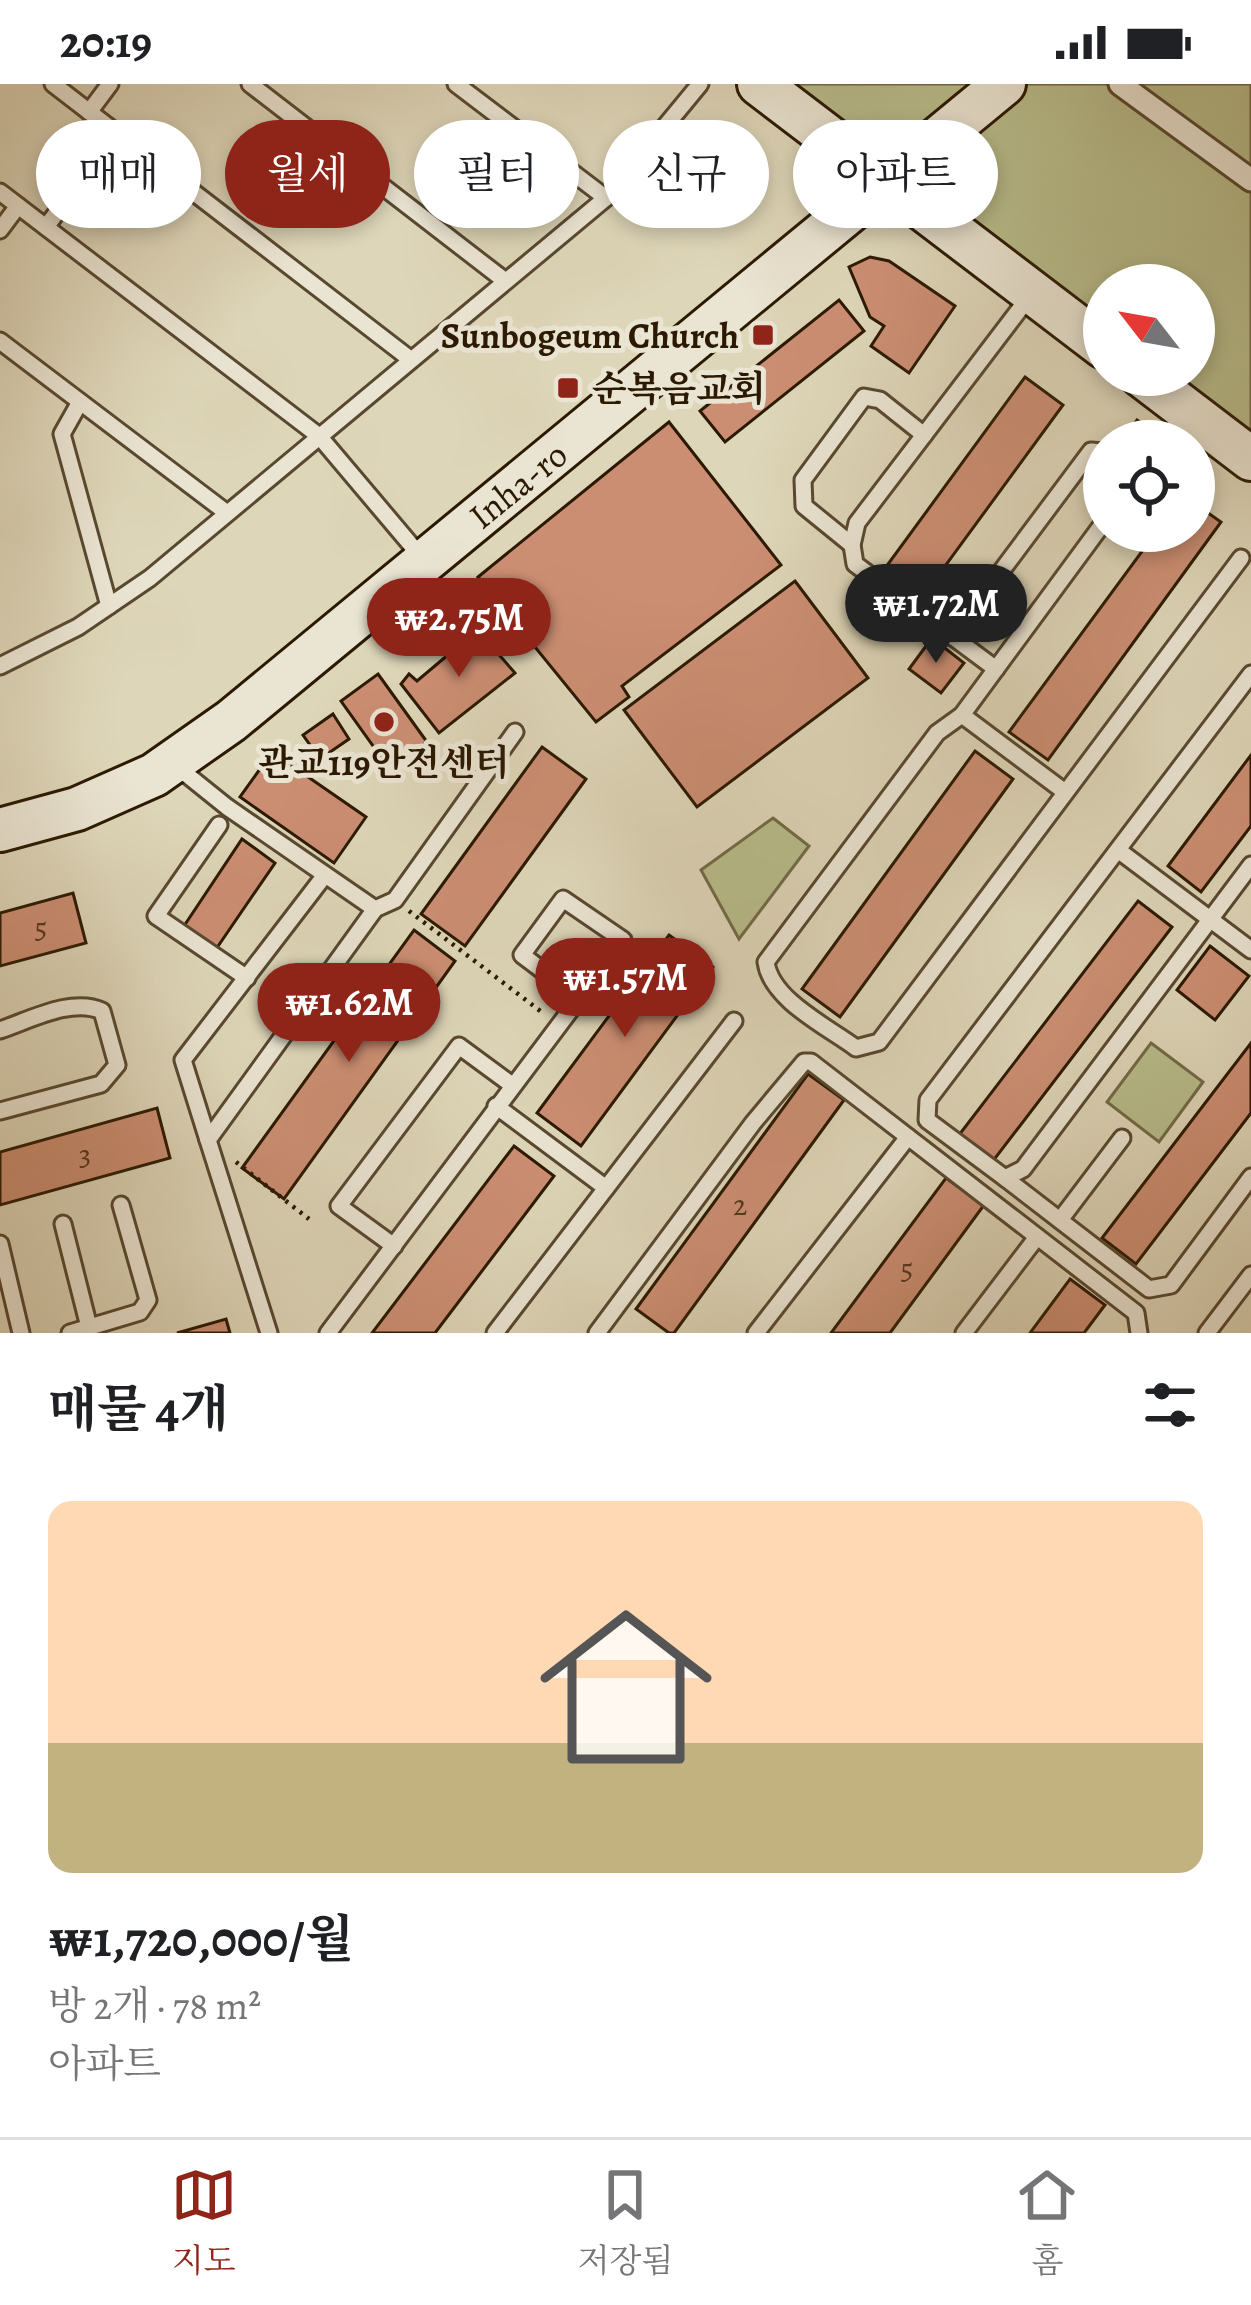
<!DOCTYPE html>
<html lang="ko">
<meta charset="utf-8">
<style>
body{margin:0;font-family:Alegreya,"Noto Serif KR",serif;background:#f2f2f2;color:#202124;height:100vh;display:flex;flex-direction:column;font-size:45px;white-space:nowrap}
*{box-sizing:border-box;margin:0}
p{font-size:39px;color:#757577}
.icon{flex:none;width:66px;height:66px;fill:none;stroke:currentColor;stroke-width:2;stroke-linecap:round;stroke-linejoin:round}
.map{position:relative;height:1249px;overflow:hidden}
.side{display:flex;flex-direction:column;background:#fff;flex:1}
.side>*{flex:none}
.hud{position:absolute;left:36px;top:36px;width:1179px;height:108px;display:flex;gap:24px}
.needle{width:78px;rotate:301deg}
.tools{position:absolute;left:1083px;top:180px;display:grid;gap:24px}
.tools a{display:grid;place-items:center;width:132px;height:132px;border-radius:50%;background:#fff;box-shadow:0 6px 18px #0003;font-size:60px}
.price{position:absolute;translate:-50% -102px;padding:0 27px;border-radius:42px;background:#8f2418;color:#fff;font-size:39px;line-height:78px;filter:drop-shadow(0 3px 6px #0008)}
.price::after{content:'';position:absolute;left:50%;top:72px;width:36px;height:27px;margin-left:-18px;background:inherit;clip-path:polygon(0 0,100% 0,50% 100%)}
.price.selected{background:#222;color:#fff}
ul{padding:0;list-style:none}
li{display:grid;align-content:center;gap:24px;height:636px;padding:0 48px}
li+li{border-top:3px solid #e0e0e0}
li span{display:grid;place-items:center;height:372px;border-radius:24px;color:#555}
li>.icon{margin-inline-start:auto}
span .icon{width:216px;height:216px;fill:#fffc;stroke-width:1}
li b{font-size:51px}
h2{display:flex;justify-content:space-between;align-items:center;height:144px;padding:0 48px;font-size:51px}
.tag{padding:0 42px;border-radius:54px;background:#fff;box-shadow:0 6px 18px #0003;font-size:42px;line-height:108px}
.tag.selected{background:#8f2418;color:#fff}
.status{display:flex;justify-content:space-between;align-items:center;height:84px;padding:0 60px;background:#fff;direction:ltr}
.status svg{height:33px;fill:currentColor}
.menu{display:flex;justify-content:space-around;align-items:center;height:168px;border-top:3px solid #e0e0e0;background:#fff;font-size:33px;color:#757577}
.menu a{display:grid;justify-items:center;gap:6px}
.menu .selected{color:#8f2418}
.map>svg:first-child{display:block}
.green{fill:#b8bc8b;stroke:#726a46;stroke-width:3}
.building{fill:#cc8e73;stroke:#2b1902;stroke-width:3}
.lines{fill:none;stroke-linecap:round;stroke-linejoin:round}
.service-casing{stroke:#584830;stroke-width:21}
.pedestrian-casing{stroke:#584830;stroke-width:27}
.secondary-casing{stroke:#2b1902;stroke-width:48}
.path{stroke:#2b1902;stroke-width:4.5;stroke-dasharray:3 6;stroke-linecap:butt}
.service{stroke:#eae4d2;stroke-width:15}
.pedestrian{stroke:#eae4d2;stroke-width:21}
.secondary{stroke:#eae4d2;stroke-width:42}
.poi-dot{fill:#8f2418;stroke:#eae4d2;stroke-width:4.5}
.labels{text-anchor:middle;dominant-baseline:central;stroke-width:10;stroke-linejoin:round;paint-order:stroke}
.number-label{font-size:30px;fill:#53361e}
.poi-label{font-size:36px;font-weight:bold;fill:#2b1902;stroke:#eae4d2;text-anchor:end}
.street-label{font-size:36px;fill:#2b1902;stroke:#eae4d2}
</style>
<div class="status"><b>20:19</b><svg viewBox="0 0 49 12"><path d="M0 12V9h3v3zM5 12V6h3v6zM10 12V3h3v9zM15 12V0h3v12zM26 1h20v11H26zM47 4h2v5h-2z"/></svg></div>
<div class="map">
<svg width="1251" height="1249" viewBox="0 0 1251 1249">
<rect width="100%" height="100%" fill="#ded6b9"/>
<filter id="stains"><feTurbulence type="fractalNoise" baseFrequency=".00167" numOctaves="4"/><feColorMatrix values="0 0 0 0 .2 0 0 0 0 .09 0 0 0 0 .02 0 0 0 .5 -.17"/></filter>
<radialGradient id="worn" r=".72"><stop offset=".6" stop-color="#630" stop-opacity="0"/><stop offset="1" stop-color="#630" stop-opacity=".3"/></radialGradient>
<g class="green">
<path d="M778 0H990L885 82Z"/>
<path d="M1004 0H1251V375L1140 291H1194V201H1104V263L886 98Z"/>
<path d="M773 734 809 762 739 855 701 786Z"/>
<path d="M1151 959 1203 998 1159 1058 1107 1018Z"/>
</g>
<g class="building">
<path d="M870 173 889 177 955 222 909 289 871 262 884 242 870 233 849 183Z"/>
<path d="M839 216 864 247 725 358 700 327Z"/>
<path d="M1025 293 1063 321 921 515 883 487Z"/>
<path d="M1137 336 1160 353 1157 357H1121Z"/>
<path d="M669 338 781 481 622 602 629 613 596 638 478 493Z"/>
<path d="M1194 419 1221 438 1048 676 1009 648 1157 447H1194Z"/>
<path d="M795 497 868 594 697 723 624 626Z"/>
<path d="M466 539 474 542 515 589 439 649 401 600 409 590 417 597 468 554 461 549Z"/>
<path d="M932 554 964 579 941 609 909 585Z"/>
<path d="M378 590 427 658 401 676 392 664 381 673 341 617Z"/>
<path d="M333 630 349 655 320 675 303 651Z"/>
<path d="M542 663 586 695 465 862 421 830Z"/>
<path d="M975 667 1013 695 840 933 802 905Z"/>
<path d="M272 668 366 733 334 779 240 713Z"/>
<path d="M1251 671V742L1201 808 1168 782Z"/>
<path d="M242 755 275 779 214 868 180 848Z"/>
<path d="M73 809 86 859 0 882V829Z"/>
<path d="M1138 817 1172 843 993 1077 959 1051Z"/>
<path d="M414 846 455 877 284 1115 242 1084Z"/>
<path d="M669 851 713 883 581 1062 537 1029Z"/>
<path d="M1210 862 1249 892 1215 936 1177 906Z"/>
<path d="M1251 959V1029L1136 1180 1102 1154Z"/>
<path d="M808 990 844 1016 674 1249H669L636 1225Z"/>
<path d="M157 1024 170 1074 0 1121V1068Z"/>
<path d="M514 1062 554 1092 435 1249H372Z"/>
<path d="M946 1094 984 1121 890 1249H831Z"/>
<path d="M1070 1195 1105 1221 1084 1249H1030Z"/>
<path d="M226 1235 230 1249H177Z"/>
</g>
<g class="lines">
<defs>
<g id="service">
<path d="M53 0 410 275"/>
<path d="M250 0 504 196"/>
<path d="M456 0 606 114"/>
<path d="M89 28 110 0"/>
<path d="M0 108 319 352 422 474"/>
<path d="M46 143 116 49"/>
<path d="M0 146 18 122"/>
<path d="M0 257 227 429"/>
<path d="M80 318 62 350 109 522"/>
<path d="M1164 357 1185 329"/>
<path d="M1104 438 962 631 937 649 766 878C771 916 828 943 856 964L879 958 1241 474"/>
<path d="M852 461 804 422 803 396 864 313 880 316 924 351"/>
<path d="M952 553 1091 367 1104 368"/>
<path d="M0 582 78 543 150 494 606 114 700 0"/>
<path d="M996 585 855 480 852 461 857 439 1032 209"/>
<path d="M1251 590 928 1016 927 1036 1005 1094 1023 1085 1251 781"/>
<path d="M962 631 1065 708"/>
<path d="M176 682 227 723 375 825"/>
<path d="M219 741 156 832 247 894"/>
<path d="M1118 766 1251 866"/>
<path d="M0 946C30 936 72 913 102 927L117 981 101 1000 0 1027"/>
<path d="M496 1022 606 1104"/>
<path d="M208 1056 183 976 325 791"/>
<path d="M1005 1094 1149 1205 1171 1201 1251 1093"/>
<path d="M1060 1136 1122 1054"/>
<path d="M63 1140 89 1243"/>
<path d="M0 1160 21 1249"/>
<path d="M394 1162 339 1122 459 962 512 1001"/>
<path d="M70 1249 140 1228 148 1216 121 1121"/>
<path d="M269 1249 208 1056 375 825 395 816 515 648"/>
<path d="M328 1249 623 856 563 815 522 871 579 914"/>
<path d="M495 1249 734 937"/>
<path d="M597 1249 753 1039 804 978H811L1136 1229 1139 1249"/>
<path d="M756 1249 908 1053"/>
<path d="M964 1249 1037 1153"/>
<path d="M1207 1249 1251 1191"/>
</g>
<path id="pedestrian" d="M1120 0 1251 96"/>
<g id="secondary">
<path d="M759 0 1104 263"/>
<path d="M1141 291 1251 375"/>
<path d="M0 746 77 725 154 691 231 637 1004 0"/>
</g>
</defs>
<use href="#service" class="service-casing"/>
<use href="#pedestrian" class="pedestrian-casing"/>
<use href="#secondary" class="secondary-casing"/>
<g class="path">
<path d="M409 827 543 929"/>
<path d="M236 1078 309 1135"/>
</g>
<use href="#service" class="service"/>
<use href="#pedestrian" class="pedestrian"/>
<use href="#secondary" class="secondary"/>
</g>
<g class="poi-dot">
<rect x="751" y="239" width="24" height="24" rx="6"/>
<rect x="556" y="292" width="24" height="24" rx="6"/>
<circle cx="384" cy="638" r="12"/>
</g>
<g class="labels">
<g class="number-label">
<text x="41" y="844">5</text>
<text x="85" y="1071">3</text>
<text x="740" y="1121">2</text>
<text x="907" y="1185">5</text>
</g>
<g class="poi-label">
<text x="739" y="251">Sunbogeum Church</text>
<text x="592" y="304" text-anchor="start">순복음교회</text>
<text x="384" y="678" text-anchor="middle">관교119안전센터</text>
</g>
<g class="street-label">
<text transform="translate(518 401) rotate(-39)">Inha-ro</text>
</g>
</g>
<rect width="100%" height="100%" filter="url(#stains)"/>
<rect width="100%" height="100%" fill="url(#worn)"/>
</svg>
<div class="tools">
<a><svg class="needle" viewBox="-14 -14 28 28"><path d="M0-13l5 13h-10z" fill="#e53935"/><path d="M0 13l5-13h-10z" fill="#757577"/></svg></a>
<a><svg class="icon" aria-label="locate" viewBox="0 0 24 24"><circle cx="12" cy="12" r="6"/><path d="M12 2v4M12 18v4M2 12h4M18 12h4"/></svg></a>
</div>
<b class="price selected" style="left:936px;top:582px">₩1.72M</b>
<b class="price" style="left:459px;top:596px">₩2.75M</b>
<b class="price" style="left:625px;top:956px">₩1.57M</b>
<b class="price" style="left:349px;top:981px">₩1.62M</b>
<div class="hud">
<a class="tag">매매</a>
<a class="tag selected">월세</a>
<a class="tag">필터</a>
<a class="tag">신규</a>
<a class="tag">아파트</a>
</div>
</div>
<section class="side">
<h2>매물 4개<svg class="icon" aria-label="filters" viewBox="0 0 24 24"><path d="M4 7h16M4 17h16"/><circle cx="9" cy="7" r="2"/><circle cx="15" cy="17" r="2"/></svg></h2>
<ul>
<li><span style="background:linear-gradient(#ffd9b3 65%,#c2b280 0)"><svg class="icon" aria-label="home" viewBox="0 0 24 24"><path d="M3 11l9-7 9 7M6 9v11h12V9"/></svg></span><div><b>₩1,720,000/월</b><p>방 2개 · 78 m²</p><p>아파트</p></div></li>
</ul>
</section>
<nav class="menu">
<a class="selected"><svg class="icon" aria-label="map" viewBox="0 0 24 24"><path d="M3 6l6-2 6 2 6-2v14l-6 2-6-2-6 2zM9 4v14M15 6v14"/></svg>지도</a>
<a><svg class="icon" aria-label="saved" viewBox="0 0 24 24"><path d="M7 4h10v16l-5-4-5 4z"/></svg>저장됨</a>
<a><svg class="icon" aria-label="home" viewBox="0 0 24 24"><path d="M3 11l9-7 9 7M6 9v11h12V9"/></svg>홈</a>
</nav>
